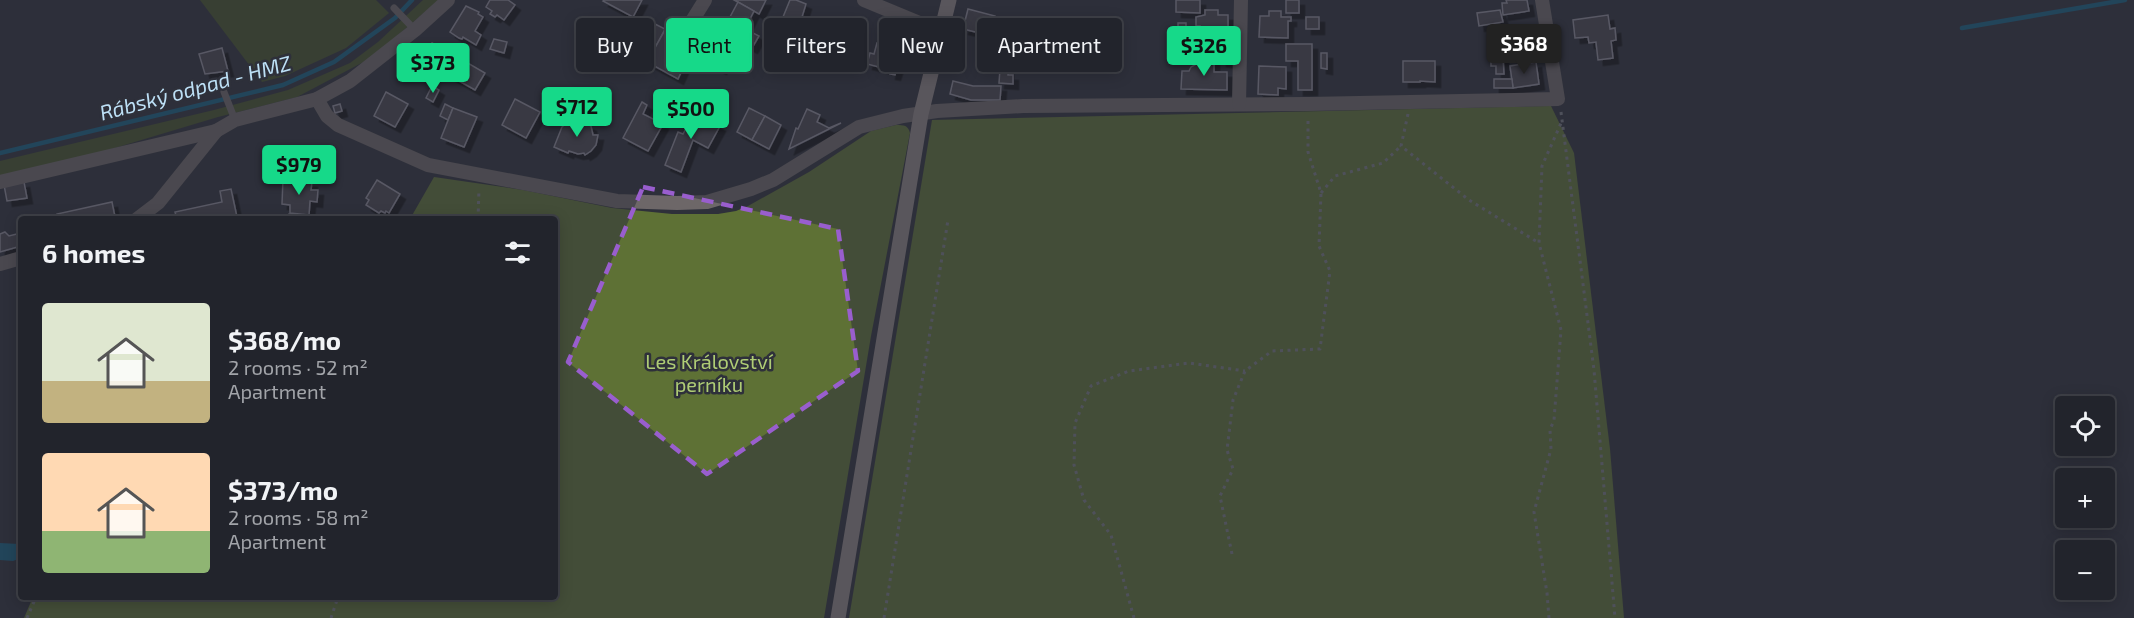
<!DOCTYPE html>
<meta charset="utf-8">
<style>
body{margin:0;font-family:"Exo 2",sans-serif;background:#2a2c34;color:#f1f3f6;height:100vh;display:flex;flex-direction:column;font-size:22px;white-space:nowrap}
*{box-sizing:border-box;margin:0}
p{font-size:20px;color:#a2a4a9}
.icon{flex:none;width:33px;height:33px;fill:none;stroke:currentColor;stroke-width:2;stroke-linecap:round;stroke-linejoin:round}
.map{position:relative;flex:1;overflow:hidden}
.side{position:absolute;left:18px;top:216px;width:540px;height:384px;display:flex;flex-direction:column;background:#22242c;border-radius:6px;box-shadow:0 3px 15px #0003,0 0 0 2px #3f4148}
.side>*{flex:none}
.hud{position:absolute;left:576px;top:18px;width:570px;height:54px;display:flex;gap:12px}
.controls{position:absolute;left:2055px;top:396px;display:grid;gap:12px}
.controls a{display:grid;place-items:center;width:60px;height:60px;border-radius:6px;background:#22242c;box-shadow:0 3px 15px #0003,0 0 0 2px #3f4148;font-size:30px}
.price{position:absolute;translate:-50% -51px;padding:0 14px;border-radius:6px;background:#16d989;color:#111;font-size:20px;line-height:39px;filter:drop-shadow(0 2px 3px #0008)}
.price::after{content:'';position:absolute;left:50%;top:36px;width:18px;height:14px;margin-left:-9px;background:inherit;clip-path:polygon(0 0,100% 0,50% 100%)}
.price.selected{background:#222;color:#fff}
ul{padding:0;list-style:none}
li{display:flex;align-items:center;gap:18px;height:150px;padding:0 24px}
li span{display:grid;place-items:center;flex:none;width:168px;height:120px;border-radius:6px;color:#555}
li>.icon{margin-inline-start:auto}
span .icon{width:72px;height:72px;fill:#fffc;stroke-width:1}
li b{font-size:26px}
h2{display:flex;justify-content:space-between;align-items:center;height:72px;padding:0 24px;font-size:26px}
.chip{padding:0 21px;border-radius:6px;background:#22242c;box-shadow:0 3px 15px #0003,0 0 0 2px #3f4148;font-size:21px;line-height:54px}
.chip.selected{background:#16d989;color:#111}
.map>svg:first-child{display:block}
.green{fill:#45532b}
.forest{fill:#5e7135}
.water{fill:#165f82}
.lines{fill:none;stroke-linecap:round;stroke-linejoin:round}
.stream{stroke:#165f82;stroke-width:4.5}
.building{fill:#46444f;stroke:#8c8a97;stroke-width:1.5;filter:url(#shadow)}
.path{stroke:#777982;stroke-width:3;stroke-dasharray:3 4.5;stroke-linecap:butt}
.lane{stroke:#6d6768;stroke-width:7}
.street{stroke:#6d6768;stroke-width:14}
.secondary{stroke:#8f8586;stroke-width:15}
.marked{fill:none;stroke:#995ece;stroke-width:4.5;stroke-dasharray:12 8;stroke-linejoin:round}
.labels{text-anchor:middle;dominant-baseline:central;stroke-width:5;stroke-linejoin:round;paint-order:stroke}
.park-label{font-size:20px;fill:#afcd75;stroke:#2e303a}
.water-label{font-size:21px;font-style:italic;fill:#bcdff5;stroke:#2e303a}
</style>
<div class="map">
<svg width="2134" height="618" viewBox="0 0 2134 618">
<defs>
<filter id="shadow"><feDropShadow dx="5.5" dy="5.5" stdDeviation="0" flood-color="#0009"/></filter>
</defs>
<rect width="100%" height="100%" fill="#2e303a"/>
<g class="green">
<path d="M200 0H376L389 13 346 48 285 76 262 82Z"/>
<path d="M423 0H439L371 58 297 97 218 117 78 159 0 177V161L214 110 288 90 350 63 378 42Z"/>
</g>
<g class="forest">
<path d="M1551 106 1574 153 1610 449 1624 618H849L932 120Z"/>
<path d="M896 125C904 125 908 125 910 133L871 336 824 618H24L33 597H555V219H410L434 177 523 190 612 208 672 214H718L736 211 748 206 809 172 871 131Z"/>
</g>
<path class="water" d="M0 543 19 544 21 547V558L13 561 0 560Z"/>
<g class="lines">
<g class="stream">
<path d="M1962 28 2125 0"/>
<path d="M0 153 283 85 334 62 395 18 412 0"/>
</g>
</g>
<g class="building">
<path d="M490 0H508L515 5 504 20 497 15 495 17 490 14 492 11 486 7Z"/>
<path d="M604 0H642L633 17 603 1Z"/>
<path d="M734 0H766L759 14Z"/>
<path d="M790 0H796L806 4 797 33 801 35 797 44 782 40 784 37 779 35 782 20 785 21 786 18 783 17Z"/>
<path d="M1176 0H1200V13L1176 12Z"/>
<rect x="1286" y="0" width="13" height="13"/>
<path d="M1506 0H1527L1529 11 1503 15 1502 3H1507Z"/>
<path d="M738 2 754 11 745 29 759 36 752 48 722 32Z"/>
<path d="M466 6 479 12 478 14 483 17 475 31 481 35 476 45 463 37 462 39 459 38 450 32Z"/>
<path d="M968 9 995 16 993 25 998 26 996 37 963 29Z"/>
<path d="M1205 10H1218V15H1228V36H1199L1200 26H1196V17L1205 15Z"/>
<path d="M1500 10 1503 22 1479 26 1477 13Z"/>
<path d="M1269 11H1281V17H1291V21H1288V38L1259 37 1260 16H1269Z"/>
<path d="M1608 15 1610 29 1615 28 1616 40 1611 41 1613 58 1598 60 1596 42 1589 43 1588 37 1575 38 1573 20Z"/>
<rect x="1306" y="17" width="13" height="12"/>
<path d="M649 21 665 29 649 59 619 44 626 32 640 39Z"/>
<path d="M1178 23H1186V29L1196 30V38H1178Z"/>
<path d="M707 24 722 32 713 51 727 58 721 69 691 54Z"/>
<path d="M664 32 680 41 671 59 684 66 678 79 647 62Z"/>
<path d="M494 39 507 42 504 53 490 49Z"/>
<path d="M432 43 452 54 454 50 461 55 459 58 485 73 475 90 422 60Z"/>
<path d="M877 43 903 49 895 75 890 74 891 70 867 64 870 53 874 54Z"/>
<path d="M1221 44H1227V62L1221 61Z"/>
<path d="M1286 44H1312V90H1298V61H1286Z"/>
<path d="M222 48 228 71 205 74 199 54Z"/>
<path d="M1321 53H1327V69L1321 68Z"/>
<path d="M1503 57 1504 74H1496V66H1491V58Z"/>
<path d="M1196 58H1214V72H1227V90L1181 89 1182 71H1189L1191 67 1195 65Z"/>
<path d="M1403 61H1435V82L1420 81V82H1403Z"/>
<path d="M1536 62 1539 84 1513 88 1510 66Z"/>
<path d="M1259 66 1286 67V89L1278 88V95L1258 94Z"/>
<path d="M1000 69H1008V75H1013V84L999 83Z"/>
<path d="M1494 79H1512L1513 88H1494Z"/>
<path d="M953 81 973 86H1001L1000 100H971L950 94Z"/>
<path d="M432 86 439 90 433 102 426 98Z"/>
<path d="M386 92 408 104 395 127 374 116Z"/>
<path d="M515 99 540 112 526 138 502 125Z"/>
<path d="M642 102 647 105 643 114 663 124 648 151 623 138Z"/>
<path d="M340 104 342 111 335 113 333 106Z"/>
<path d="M445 104 453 108 448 120 440 116Z"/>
<path d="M453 108 477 117 464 147 441 138Z"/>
<path d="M749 108 765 116 752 140 737 132Z"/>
<path d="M807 109 820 115 817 122 829 128 841 123 789 149 796 128 798 129Z"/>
<path d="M695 112 720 126 708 148 693 140 681 172 665 165 678 132 683 134Z"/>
<path d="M765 116 781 125 769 149 752 140Z"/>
<path d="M575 118 591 126 593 135H598L596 145 591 151 585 155 584 153 578 154 569 151 568 153 554 147 562 127 567 123H572Z"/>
<path d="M283 179 312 182 311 190H318L317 202 310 201 309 215 290 213V205L282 204Z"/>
<path d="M377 180 400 194 389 213 386 211 385 213 381 211 379 213 366 205 369 200 366 198Z"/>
<path d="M24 182 27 198 7 201 4 185Z"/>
<path d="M231 189 237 217 229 219H177L175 212 222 202 220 191Z"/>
<path d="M112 202 115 217 104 219H58L57 214Z"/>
<path d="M289 214 308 216V219H289Z"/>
<path d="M5 232 9 236 21 233V246L0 252V234Z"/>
</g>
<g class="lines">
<g class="path">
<path d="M1561 112 1594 370 1615 618"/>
<path d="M1408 114 1401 146 1469 200 1539 243"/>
<path d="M1321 193 1335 176 1383 163 1401 146"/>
<path d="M478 219 479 189"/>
<path d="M1232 554 1220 496 1233 469 1227 450 1233 400 1245 371 1272 351 1320 349 1330 271 1319 246 1321 193 1308 152V118"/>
<path d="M27 618 36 597"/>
<path d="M331 618 338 597"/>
<path d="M884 618 948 220"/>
<path d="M1134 618 1111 535 1084 500 1074 465 1075 423 1091 386 1129 371 1189 363 1245 371"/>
<path d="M1549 618 1547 593 1534 512 1551 449 1550 430 1554 420 1561 330 1539 243 1542 166 1562 121"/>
</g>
<g class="lane">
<path d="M394 8 415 30"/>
<path d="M224 92 235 120"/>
</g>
<g class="street">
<path d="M864 0 941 32"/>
<path d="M687 29 705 0"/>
<path d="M317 99 327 116 338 125 428 165 617 201 677 203 707 202 751 189 773 180 859 127 903 116 937 111 1023 106 1308 104 1558 99 1542 0"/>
<path d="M1239 104 1241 0"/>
<path d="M0 182 216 131 235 120 317 99 350 81 415 30 448 0"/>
<path d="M137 219 158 203 216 131"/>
<path d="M0 264 21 258"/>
</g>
<path class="secondary" d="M838 618 921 114 949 0"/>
</g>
<path d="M0 0H2134V618H0ZM643 187 838 229 858 371 707 474 568 362Z" fill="#2e303a" fill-opacity=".55" fill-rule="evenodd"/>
<path class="marked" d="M643 187 838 229 858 371 707 474 568 362Z"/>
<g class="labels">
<g class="park-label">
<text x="709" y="361">Les Království<tspan x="709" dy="23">perníku</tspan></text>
</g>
<g class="water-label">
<text transform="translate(195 87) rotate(-15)">Rábský odpad - HMZ</text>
</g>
</g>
</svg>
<div class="controls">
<a><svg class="icon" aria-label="locate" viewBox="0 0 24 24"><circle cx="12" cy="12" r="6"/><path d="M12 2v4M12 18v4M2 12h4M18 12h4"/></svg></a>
<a>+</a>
<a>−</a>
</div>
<b class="price selected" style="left:1524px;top:75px">$368</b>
<b class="price" style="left:1204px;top:77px">$326</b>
<b class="price" style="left:433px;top:94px">$373</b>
<b class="price" style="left:577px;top:138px">$712</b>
<b class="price" style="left:691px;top:140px">$500</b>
<b class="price" style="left:299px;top:196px">$979</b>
<div class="hud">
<a class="chip">Buy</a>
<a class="chip selected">Rent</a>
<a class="chip">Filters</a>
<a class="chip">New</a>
<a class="chip">Apartment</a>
</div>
<section class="side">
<h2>6 homes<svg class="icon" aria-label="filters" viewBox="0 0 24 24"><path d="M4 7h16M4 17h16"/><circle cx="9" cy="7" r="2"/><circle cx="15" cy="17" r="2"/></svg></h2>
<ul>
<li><span style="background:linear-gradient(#dfe7d0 65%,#c2b280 0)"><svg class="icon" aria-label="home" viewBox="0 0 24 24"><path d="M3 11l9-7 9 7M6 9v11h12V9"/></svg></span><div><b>$368/mo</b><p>2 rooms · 52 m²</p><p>Apartment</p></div></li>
<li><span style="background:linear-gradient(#ffd9b3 65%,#8fb573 0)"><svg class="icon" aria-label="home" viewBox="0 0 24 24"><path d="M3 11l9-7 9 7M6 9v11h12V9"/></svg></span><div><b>$373/mo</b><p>2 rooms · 58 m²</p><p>Apartment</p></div></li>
</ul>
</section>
</div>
